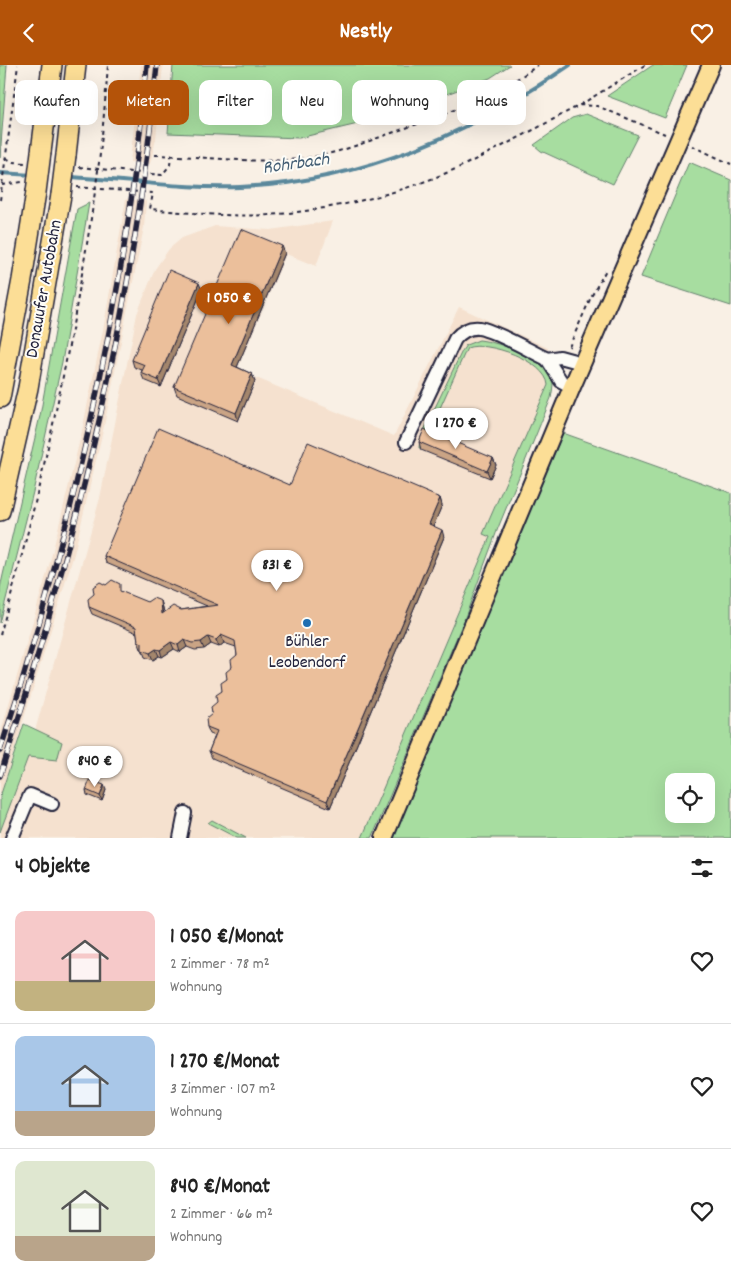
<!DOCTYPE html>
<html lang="de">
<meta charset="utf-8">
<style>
body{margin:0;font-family:Dekko,sans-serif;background:#f6f6f6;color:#222;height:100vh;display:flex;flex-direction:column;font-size:19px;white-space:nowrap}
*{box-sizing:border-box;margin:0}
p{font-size:16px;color:#767676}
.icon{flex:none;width:28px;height:28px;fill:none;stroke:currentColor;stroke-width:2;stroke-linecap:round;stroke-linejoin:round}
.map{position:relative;height:773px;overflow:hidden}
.details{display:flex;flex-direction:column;background:#fff;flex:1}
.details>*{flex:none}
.top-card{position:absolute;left:15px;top:15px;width:701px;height:45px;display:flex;gap:10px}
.tools{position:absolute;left:665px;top:708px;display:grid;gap:10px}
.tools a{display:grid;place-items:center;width:50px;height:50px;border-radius:10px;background:#fff;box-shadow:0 5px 20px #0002;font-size:25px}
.price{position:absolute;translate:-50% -42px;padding:0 11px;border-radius:18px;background:#fff;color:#222;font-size:16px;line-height:32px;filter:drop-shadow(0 1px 2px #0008)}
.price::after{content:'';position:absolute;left:50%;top:30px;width:15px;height:11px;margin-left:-8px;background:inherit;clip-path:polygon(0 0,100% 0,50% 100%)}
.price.current{background:#b45309;color:#fff}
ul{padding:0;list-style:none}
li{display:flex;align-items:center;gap:15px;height:125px;padding:0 15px}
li+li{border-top:1px solid #e0e0e0}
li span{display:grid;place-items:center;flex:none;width:140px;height:100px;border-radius:10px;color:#555}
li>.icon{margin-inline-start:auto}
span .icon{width:60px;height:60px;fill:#fffc;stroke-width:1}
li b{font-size:21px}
h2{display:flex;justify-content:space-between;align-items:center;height:60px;padding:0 15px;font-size:21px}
.tag{padding:0 18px;border-radius:10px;background:#fff;box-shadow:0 5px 20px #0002;font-size:18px;line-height:45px}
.tag.current{background:#b45309;color:#fff}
header{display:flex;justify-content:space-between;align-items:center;height:65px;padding:0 15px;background:#b45309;color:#fff;font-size:22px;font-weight:800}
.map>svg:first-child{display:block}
.built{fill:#f5e1cf}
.green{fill:#a7dda0;stroke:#64806e;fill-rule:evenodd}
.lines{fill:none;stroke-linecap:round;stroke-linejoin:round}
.stream{stroke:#5a889c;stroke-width:4}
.minor-casing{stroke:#22223b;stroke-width:16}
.major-casing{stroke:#22223b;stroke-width:20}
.highway-casing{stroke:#22223b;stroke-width:22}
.path{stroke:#22223b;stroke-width:2;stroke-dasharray:4 4;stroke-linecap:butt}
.minor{stroke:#fdfcf7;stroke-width:12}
.major{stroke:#fcde96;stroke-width:16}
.highway{stroke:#fcde96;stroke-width:19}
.rail-casing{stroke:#22223b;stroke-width:5.5}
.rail{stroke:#fdfcf7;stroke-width:4;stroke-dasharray:11;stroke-linecap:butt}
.highway-bridge-casing{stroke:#22223b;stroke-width:22;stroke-linecap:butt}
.highway-bridge{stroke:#fcde96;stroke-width:19}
.wall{fill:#caa485;stroke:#22223b}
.shaded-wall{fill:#a4866c;stroke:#22223b}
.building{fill:#ebbf9b;stroke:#22223b}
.poi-dot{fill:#1f6fb2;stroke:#fdfcf7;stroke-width:2}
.labels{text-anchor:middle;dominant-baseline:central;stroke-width:4;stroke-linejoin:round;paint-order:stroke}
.street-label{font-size:18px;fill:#22223b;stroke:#fdfcf7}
.poi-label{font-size:18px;fill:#22223b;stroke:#fdfcf7}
.water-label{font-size:19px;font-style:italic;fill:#435e74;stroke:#fdfcf7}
</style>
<header><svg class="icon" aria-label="back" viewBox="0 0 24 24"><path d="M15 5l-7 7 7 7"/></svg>Nestly<svg class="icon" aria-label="heart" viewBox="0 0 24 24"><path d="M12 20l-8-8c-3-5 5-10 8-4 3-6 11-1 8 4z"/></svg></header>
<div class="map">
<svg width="731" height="773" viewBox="0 0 731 773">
<rect width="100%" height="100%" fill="#f9f0e5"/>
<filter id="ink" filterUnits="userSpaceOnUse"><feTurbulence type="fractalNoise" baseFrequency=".02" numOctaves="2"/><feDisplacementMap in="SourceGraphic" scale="10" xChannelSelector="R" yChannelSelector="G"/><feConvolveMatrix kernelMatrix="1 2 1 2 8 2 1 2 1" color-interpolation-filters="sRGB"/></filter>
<g filter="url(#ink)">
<g class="built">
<path d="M141 0H163L156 74 150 99 130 97Z"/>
<path d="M126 134 146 136 144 162 104 361 74 489 0 732V670L50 497 82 366 104 260Z"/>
<path d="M333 156 316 201 286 189 237 305 394 371 459 242 548 283V320L483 469 490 471 362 773H0V767L28 691 100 433 137 249 155 204 169 184 182 173 215 161 270 165Z"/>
</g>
<g class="green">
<path d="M0 0H7L0 93Z"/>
<path d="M173 0H510L490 13 379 54 299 73 168 68Z"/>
<path d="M653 0H687L665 53 607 31Z"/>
<path d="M586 49 638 70 613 119 541 86 534 80 572 53Z"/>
<path d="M689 97 731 115V241L641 212Z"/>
<path d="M89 138 62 297 33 427 0 558V523L40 351 77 144Z"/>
<path d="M479 275C499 277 549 294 553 317 553 322 552 328 551 333L498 463 464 555 372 773H362L490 472 483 469 548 320C546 296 487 275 467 283L422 383H419L420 374 462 286 466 280Z"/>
<path d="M563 368 731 428V773H392ZM674 716H706V749H674Z"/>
<path d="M24 659 62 677 57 695 28 692 0 767V732Z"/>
<path d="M212 755 246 773H237L208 758Z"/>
</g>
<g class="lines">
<g class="stream">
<path d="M0 108 33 110"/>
<path d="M70 112C126 115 183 124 240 122 363 117 470 68 570 0"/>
</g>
<defs>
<g id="minor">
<path d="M547 294 561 316 572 322"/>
<path d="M547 294 560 292 582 298"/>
<path d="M406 377 455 274C461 267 469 262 479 263 496 266 530 286 547 294"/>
<path d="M12 773 30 730 52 739"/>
<path d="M180 773 185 748"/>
</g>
<path id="major" d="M384 773 572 322 711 0"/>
<g id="highway">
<path d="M41 87 52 0"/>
<path d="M66 90 76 0"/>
<path d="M0 333 22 215 36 127"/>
<path d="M0 446 28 323 61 130"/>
</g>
</defs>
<use href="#minor" class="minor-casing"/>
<use href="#major" class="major-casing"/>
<use href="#highway" class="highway-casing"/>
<g class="path">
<path d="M580 40 645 0"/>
<path d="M692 81 731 99"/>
<path d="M155 90C203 91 251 99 299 94 328 91 356 81 383 71 435 53 493 33 538 0"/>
<path d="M6 93 13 97 25 98"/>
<path d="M79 102 162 110 170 100 171 91"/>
<path d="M2 120 22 117"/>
<path d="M77 122 153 128 150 144C189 148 229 152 268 150 333 145 402 129 462 101 502 82 541 61 580 40L597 41 665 69"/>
<path d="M0 135 18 0"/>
<path d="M569 282 591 232 606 205"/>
<path d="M0 570C43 421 75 267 97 113 102 76 105 38 108 0"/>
</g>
<use href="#minor" class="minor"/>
<use href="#major" class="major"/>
<use href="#highway" class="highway"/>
<defs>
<g id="rail">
<path d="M0 686C72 464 126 233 147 0"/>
<path d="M0 711C76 480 134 242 157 0"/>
</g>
</defs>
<use href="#rail" class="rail-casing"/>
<use href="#rail" class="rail"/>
<defs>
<g id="highway-bridge">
<path d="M36 127 41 87"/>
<path d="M61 130 66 90"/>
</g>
</defs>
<use href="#highway-bridge" class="highway-bridge-casing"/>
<use href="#highway-bridge" class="highway-bridge"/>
</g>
<g class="wall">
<path d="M285 188 237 302 252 309 255 316 238 356 177 330 174 322Z"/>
<path d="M202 225 161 322 144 315 141 308 142 305 134 302 132 295Z"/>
<path d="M419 377 493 393 496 400 490 413 421 385Z"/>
<path d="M290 420 440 433 442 440 433 461 444 472 330 743 212 693 209 686 215 671 210 669 207 662 237 590 236 582 224 578 219 582 211 579 204 584 195 585 187 582 180 587 174 584 162 592 159 591 153 595 145 592 142 584H141L138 576 137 568 92 549 89 542 161 536 163 543 164 548 181 545 207 541 106 498 104 491Z"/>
<path d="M86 725H106L102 736 87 730Z"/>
</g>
<g class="shaded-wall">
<path d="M282 181 285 188 235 307 232 300Z"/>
<path d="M199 218 202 225 161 322 158 315Z"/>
<path d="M252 309 255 316 238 356 236 348Z"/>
<path d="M493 393 496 400 490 413 487 406Z"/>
<path d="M440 433 442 440 431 467 429 459Z"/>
<path d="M442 465 444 472 330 743 327 736Z"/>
<path d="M161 536 163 543 165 556 162 549Z"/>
<path d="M221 570 224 578 219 582 216 575Z"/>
<path d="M208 572 211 579 204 584 201 577Z"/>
<path d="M184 575 187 582 180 587 178 580Z"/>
<path d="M171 577 174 584 162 592 160 585Z"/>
<path d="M156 584 159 591 153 595 150 588Z"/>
<path d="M104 720 106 725 102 736 100 731Z"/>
</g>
<g class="building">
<path d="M241 164 282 181 232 300 252 309 236 348 174 322Z"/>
<path d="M169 205 199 218 158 315 141 308 145 300 132 295Z"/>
<path d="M158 363 290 420 308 377 440 433 429 459 442 465 327 736 209 686 217 666 207 662 206 654 212 649 211 642 217 637 216 630 222 626 221 618 227 614 226 607 232 602 231 595 237 590 235 576 221 570 216 575 208 572 201 577 192 578 184 575 178 580 171 577 160 585 156 584 150 588 142 585V578L138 576 136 562 89 542 88 534 94 529 93 522 100 517 106 520 112 515 120 519V526L147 537 153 533 161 536 162 549 173 541 181 545 218 540 104 491Z"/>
<path d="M424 364 493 393 487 406 419 377Z"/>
<path d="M90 715 104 720 100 731 86 725Z"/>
</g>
</g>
<circle class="poi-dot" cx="307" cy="558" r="5"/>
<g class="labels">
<g class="street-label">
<text transform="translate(45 224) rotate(-80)">Donauufer Autobahn</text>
</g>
<g class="poi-label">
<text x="307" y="577">Bühler<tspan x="307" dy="21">Leobendorf</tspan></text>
</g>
<g class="water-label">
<text transform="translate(296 100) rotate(-8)">Rohrbach</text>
</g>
</g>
</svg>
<div class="tools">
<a><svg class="icon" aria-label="locate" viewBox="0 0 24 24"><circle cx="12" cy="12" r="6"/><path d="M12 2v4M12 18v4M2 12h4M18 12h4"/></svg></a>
</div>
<b class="price current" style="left:229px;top:260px">1 050 €</b>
<b class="price" style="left:456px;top:385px">1 270 €</b>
<b class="price" style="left:277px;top:527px">831 €</b>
<b class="price" style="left:95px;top:723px">840 €</b>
<div class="top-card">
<a class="tag">Kaufen</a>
<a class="tag current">Mieten</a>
<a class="tag">Filter</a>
<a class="tag">Neu</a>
<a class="tag">Wohnung</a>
<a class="tag">Haus</a>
</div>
</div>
<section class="details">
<h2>4 Objekte<svg class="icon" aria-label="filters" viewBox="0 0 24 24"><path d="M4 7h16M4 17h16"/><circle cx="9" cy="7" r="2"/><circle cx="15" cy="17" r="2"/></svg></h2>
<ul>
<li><span style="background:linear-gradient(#f6c9c9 70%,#c2b280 0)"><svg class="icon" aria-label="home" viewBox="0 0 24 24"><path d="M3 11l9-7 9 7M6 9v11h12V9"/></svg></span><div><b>1 050 €/Monat</b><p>2 Zimmer · 78 m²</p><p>Wohnung</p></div><svg class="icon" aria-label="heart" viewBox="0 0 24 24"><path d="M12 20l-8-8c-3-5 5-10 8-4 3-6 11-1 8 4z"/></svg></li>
<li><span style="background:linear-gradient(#a9c7e8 75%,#b9a48a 0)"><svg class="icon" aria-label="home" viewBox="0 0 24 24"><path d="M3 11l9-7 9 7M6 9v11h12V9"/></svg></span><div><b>1 270 €/Monat</b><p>3 Zimmer · 107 m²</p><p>Wohnung</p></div><svg class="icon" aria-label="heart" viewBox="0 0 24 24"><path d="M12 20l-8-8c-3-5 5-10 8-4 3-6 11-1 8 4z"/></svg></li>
<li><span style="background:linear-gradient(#dfe7d0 75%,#b9a48a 0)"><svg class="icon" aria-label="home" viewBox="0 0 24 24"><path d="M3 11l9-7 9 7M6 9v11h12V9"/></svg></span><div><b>840 €/Monat</b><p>2 Zimmer · 66 m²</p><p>Wohnung</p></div><svg class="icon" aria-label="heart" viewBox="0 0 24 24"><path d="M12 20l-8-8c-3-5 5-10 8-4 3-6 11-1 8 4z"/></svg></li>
</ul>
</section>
